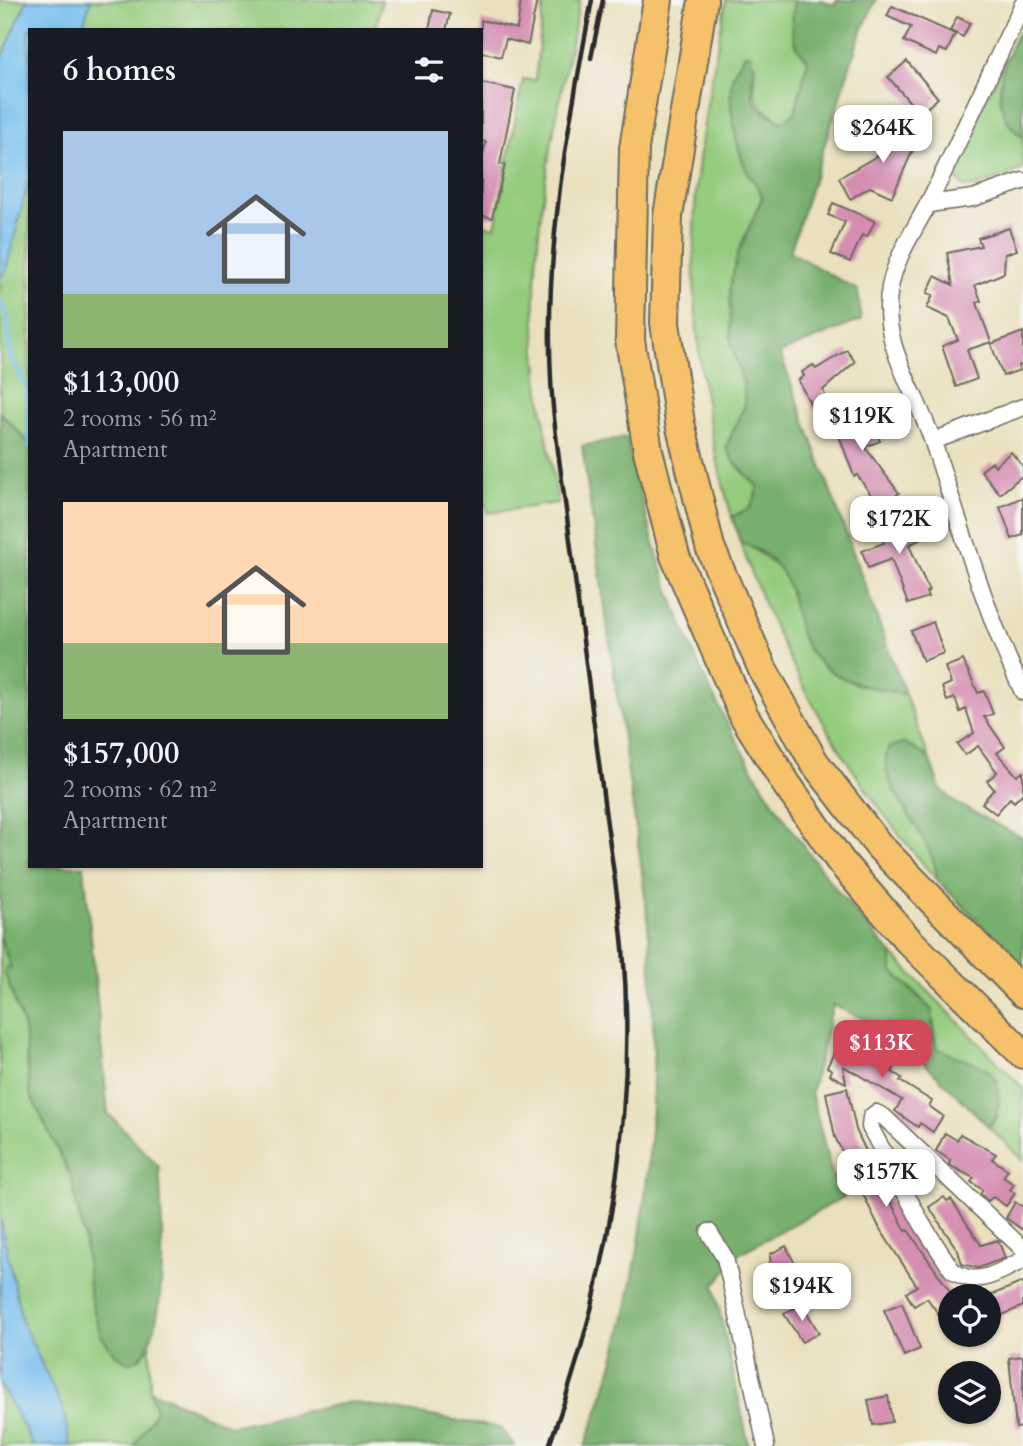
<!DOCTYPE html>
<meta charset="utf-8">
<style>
body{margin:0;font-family:Cardo,serif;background:#242831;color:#f1f3f6;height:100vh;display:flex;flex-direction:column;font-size:26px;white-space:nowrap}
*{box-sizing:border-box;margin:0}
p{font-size:23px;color:#9ea1a6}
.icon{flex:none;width:38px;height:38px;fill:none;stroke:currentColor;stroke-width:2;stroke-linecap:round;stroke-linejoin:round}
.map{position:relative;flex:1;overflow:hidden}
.drawer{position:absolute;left:28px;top:28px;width:455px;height:840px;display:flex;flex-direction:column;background:#171b24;border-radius:0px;box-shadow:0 2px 5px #0004}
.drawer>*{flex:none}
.controls{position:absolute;left:938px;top:1284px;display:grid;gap:14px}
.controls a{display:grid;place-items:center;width:63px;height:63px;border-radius:50%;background:#171b24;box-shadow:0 2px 5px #0004;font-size:35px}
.price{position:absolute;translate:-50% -60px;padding:0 16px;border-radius:14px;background:#fff;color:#222;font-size:23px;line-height:46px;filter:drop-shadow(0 2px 4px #0008)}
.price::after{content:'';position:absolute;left:50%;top:42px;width:21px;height:16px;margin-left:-10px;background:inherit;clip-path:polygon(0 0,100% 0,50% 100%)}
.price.active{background:#d1495b;color:#fff}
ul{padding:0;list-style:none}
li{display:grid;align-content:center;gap:14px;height:371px;padding:0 35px}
li span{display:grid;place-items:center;height:217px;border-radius:0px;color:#555}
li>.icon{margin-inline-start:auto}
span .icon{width:126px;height:126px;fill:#fffc;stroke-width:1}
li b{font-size:30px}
h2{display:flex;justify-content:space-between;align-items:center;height:84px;padding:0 35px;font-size:30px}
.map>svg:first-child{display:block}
.green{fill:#94cb7d;stroke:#607b54;stroke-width:2}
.forest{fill:#77af6c;stroke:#516d4c;stroke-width:2}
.water{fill:#74beed;stroke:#50748c;stroke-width:2}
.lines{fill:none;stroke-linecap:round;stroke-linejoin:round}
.stream{stroke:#74beed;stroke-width:4.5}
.building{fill:#d58eb2}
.minor-casing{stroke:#6e6a5e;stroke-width:19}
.motorway-casing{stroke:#6e6a5e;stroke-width:32}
.minor{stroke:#fff;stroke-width:16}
.motorway{stroke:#f5c16b;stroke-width:28}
.rail{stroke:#2b2b2b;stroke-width:4.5}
</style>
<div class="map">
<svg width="1023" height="1446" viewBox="0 0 1023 1446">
<rect width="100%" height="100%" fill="#f6f6f2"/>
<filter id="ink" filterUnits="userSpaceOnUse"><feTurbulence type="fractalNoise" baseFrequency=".0143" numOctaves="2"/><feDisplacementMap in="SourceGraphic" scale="14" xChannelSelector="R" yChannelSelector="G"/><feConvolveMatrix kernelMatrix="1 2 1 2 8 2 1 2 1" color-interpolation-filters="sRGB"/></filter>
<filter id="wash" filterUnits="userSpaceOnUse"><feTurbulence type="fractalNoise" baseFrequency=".00686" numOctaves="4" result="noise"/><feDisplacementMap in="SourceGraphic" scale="28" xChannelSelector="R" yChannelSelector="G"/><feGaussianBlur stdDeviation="1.57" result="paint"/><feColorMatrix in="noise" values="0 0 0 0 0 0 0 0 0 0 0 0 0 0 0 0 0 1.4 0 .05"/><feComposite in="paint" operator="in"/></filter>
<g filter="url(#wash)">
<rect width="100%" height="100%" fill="#eae0bd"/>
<g class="green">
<path d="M0 0H27L0 63Z"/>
<path d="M91 0H382L376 30H81Z"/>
<path d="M544 0H580C558 109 532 216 535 328 536 387 549 444 558 503L488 513 484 498 481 499V225L495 227 523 79 535 81Z"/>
<path d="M726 0H794C790 25 789 42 808 60L795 113 782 122C752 101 753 100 755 65L745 54 733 74 731 102 749 176 761 189 762 198 738 253 731 345 743 383 745 405 726 447 734 462 758 487 751 507 732 517C701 412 688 299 696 190 701 126 715 63 726 0Z"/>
<path d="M1004 61 1020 135 1023 137V169L975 187H964L954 176 956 160Z"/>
<path d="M30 176V444L0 412V279L6 269Z"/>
<path d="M740 542 750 546 782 571 794 601 802 634 843 678 858 685 905 694 929 758 905 743 893 789C911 818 936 845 937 880 848 779 785 668 740 542Z"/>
<path d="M0 936 11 969 5 973 24 1028 30 1094 71 1177 85 1242 90 1296 101 1336 139 1360 150 1346V1390L156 1411 134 1446H70L63 1409 22 1322 0 1217Z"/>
<path d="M892 954 1023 1088V1161L989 1127 998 1116 981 1066 937 1049C933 1038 936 1029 933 1020 927 999 908 985 892 971Z"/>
<path d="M0 1384 34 1446H0Z"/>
</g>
<g class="forest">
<path d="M823 0 832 5 838 0H876L860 35 790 252 858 290 861 320 780 353 905 694C874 688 839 684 816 659 781 622 810 567 740 542L732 517 751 507 758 487 734 462 726 447 745 405 743 383 731 345 730 286 738 253 762 198C760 187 754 184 749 175 737 154 725 96 734 73 736 67 742 60 745 54H750C757 69 747 92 757 105 763 112 774 117 781 122L795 113 808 60C787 39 792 29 794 1Z"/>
<path d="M1023 23V137C983 110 1004 56 1023 23Z"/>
<path d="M0 412 30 444V866H84L108 1113 159 1167C161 1205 174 1352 129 1363L114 1353 101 1336 90 1296 85 1242 71 1177 30 1094 24 1028 5 973V967L11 968 0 936Z"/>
<path d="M627 437C668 639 753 803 892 954V971L932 1010 933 1038 937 1048C951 1056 965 1059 979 1065 1004 1076 1003 1108 989 1127L894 1033 833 1005 811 1093 832 1174 844 1197 740 1253 714 1285 749 1446H585C644 1296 660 1125 651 966 647 892 634 819 624 745 610 646 596 546 582 446Z"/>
<path d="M905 743 929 758 940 788 956 803 1023 838V967L937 880C936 834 870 784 889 747Z"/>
<path d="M150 1390 230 1426 351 1402 500 1428 515 1446H134L156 1411Z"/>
</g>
<g class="water">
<path d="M27 0H91L81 30H30V176L6 269 0 279V63Z"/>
<path d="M0 1217 22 1322 63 1409 70 1446H34L0 1384Z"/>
</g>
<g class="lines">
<path class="stream" d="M0 300 6 313 11 358 27 387 30 446"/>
</g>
<g id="blocks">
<g class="building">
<path d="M521 0H537L528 45 506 39 501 57 481 52V20L517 29Z"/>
<path d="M892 6 955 34 947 52 939 49 936 56 904 41 911 27 887 16Z"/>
<path d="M433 10 450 14 446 30H429Z"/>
<path d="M957 17 970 23 963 37 950 31Z"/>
<path d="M907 61 938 98 920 114 888 77Z"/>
<path d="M481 83 515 90 500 164 505 165 492 218 481 215V162L486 142 481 141Z"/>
<path d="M885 126 904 135 907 128 920 134 892 197 870 187 850 199 839 178 887 150 876 145Z"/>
<path d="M833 203 875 221 867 237 862 235 850 262 831 254 845 222 828 215Z"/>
<path d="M1009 228 1017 250 1005 254 1004 273 975 285 981 301 977 303 991 342 967 350 977 379 956 387 942 346 958 340 949 318 927 308 933 295 927 293 935 276 953 285 947 253 981 246 978 238Z"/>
<path d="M1023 332V364L1018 366 1020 370 1003 376 991 344Z"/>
<path d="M847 350 855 362 823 390 828 403 813 409 798 380 804 376 802 372 813 365 816 369Z"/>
<path d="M854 402 863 428 874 425 880 441 865 447 899 493 880 507 857 475 854 476 830 411Z"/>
<path d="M1011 452 1023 466V475L1000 494 981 471 992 462 995 466Z"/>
<path d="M1023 497V535L1012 539 1000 507Z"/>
<path d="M892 510 904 532 915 527 921 539 909 545 929 591 926 592 928 597 908 604 891 559 868 568 862 551 884 543 874 519Z"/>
<path d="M933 622 944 653 923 661 911 631Z"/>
<path d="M963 660 978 693 984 691 993 714 984 717 1005 747 997 753 1017 776 1023 772V793L1014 802 1010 798 996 814 982 803 994 789 987 781 997 772 978 746 965 755 957 744 974 733 966 709 960 712 955 698 947 701 942 687 951 683 945 667Z"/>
<path d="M847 1026 863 1034 859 1053 882 1066 885 1062 895 1067 892 1072 902 1078 900 1081 932 1101 929 1106 943 1116 933 1132 920 1123 918 1127 895 1111 902 1100 843 1066 846 1083 830 1075 832 1070 827 1067Z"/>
<path d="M847 1088 856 1130 880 1181 906 1231 908 1230 951 1293 950 1313 942 1319 927 1298 914 1306 906 1293 917 1286 880 1229 835 1137 826 1093Z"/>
<path d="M945 1133 957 1140 960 1134 996 1154 992 1159 1008 1170 1003 1177 1014 1184 1010 1190 1015 1193 1006 1206 993 1197 988 1201 980 1194 983 1190 971 1182 974 1178 949 1165 950 1160 936 1151Z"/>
<path d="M944 1197 947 1201 951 1199 981 1245 998 1240 1005 1258 978 1268 962 1264 958 1251 929 1207Z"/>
<path d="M1015 1202 1023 1207V1230L1006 1218Z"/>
<path d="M786 1246 795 1264 798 1285 772 1288 770 1254Z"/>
<path d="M1023 1282V1306L989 1321V1296Z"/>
<path d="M902 1303 920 1349 904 1356 884 1310Z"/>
<path d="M802 1304 819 1333 802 1342 784 1314Z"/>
<path d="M1023 1356V1427L1016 1428 1009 1358Z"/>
<path d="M888 1396 892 1422 873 1425 868 1400Z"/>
</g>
</g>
</g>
<g filter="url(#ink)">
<use href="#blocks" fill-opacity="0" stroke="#6e6a5e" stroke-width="2"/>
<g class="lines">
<defs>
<g id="minor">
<path d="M1023 4C992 69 962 135 930 200 916 228 896 255 890 287 879 344 916 390 933 442 961 526 985 612 1023 692"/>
<path d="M928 204 973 198 1023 181"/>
<path d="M933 441 1023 407"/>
<path d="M905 1193 923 1154"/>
<path d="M709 1232 725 1258 730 1279 766 1446"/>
<path d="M1023 1249 884 1117 876 1113 871 1117 870 1127 922 1224 952 1270C977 1289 998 1272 1023 1260"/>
</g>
<g id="motorway">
<path d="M658 0 634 148 630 340 648 451 675 556 744 716 787 785 841 862 908 940 1023 1054"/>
<path d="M703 0 668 216 665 323 680 423 710 547 763 670 814 762 879 846 1023 993"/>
</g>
</defs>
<use href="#minor" class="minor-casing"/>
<use href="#motorway" class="motorway-casing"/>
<use href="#minor" class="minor"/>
<use href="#motorway" class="motorway"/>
<g class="rail">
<path d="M591 58 603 0"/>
<path d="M549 1446C607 1288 637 1117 623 948 619 904 612 860 606 817 594 719 581 622 568 525 562 476 553 428 551 379 544 250 568 126 592 0"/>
</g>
</g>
</g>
</svg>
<div class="controls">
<a><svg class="icon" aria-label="locate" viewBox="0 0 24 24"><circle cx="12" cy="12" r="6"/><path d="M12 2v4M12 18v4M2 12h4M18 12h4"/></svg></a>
<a><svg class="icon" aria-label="layers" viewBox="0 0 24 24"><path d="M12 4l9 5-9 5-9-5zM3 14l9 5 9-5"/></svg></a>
</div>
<b class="price" style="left:883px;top:165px">$264K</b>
<b class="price" style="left:862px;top:453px">$119K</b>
<b class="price" style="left:899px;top:556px">$172K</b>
<b class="price active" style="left:882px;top:1080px">$113K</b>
<b class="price" style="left:886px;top:1209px">$157K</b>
<b class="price" style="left:802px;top:1323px">$194K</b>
<section class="drawer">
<h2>6 homes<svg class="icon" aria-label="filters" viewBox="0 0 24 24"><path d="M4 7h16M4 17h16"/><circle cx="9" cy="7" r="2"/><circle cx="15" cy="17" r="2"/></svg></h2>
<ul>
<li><span style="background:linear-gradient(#a9c7e8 75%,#8fb573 0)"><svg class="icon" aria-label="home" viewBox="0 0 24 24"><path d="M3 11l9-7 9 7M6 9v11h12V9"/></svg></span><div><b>$113,000</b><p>2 rooms · 56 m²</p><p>Apartment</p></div></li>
<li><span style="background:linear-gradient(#ffd9b3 65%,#8fb573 0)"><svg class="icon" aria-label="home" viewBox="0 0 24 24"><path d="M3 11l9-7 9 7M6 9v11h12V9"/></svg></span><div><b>$157,000</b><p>2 rooms · 62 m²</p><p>Apartment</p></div></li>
</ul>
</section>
</div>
